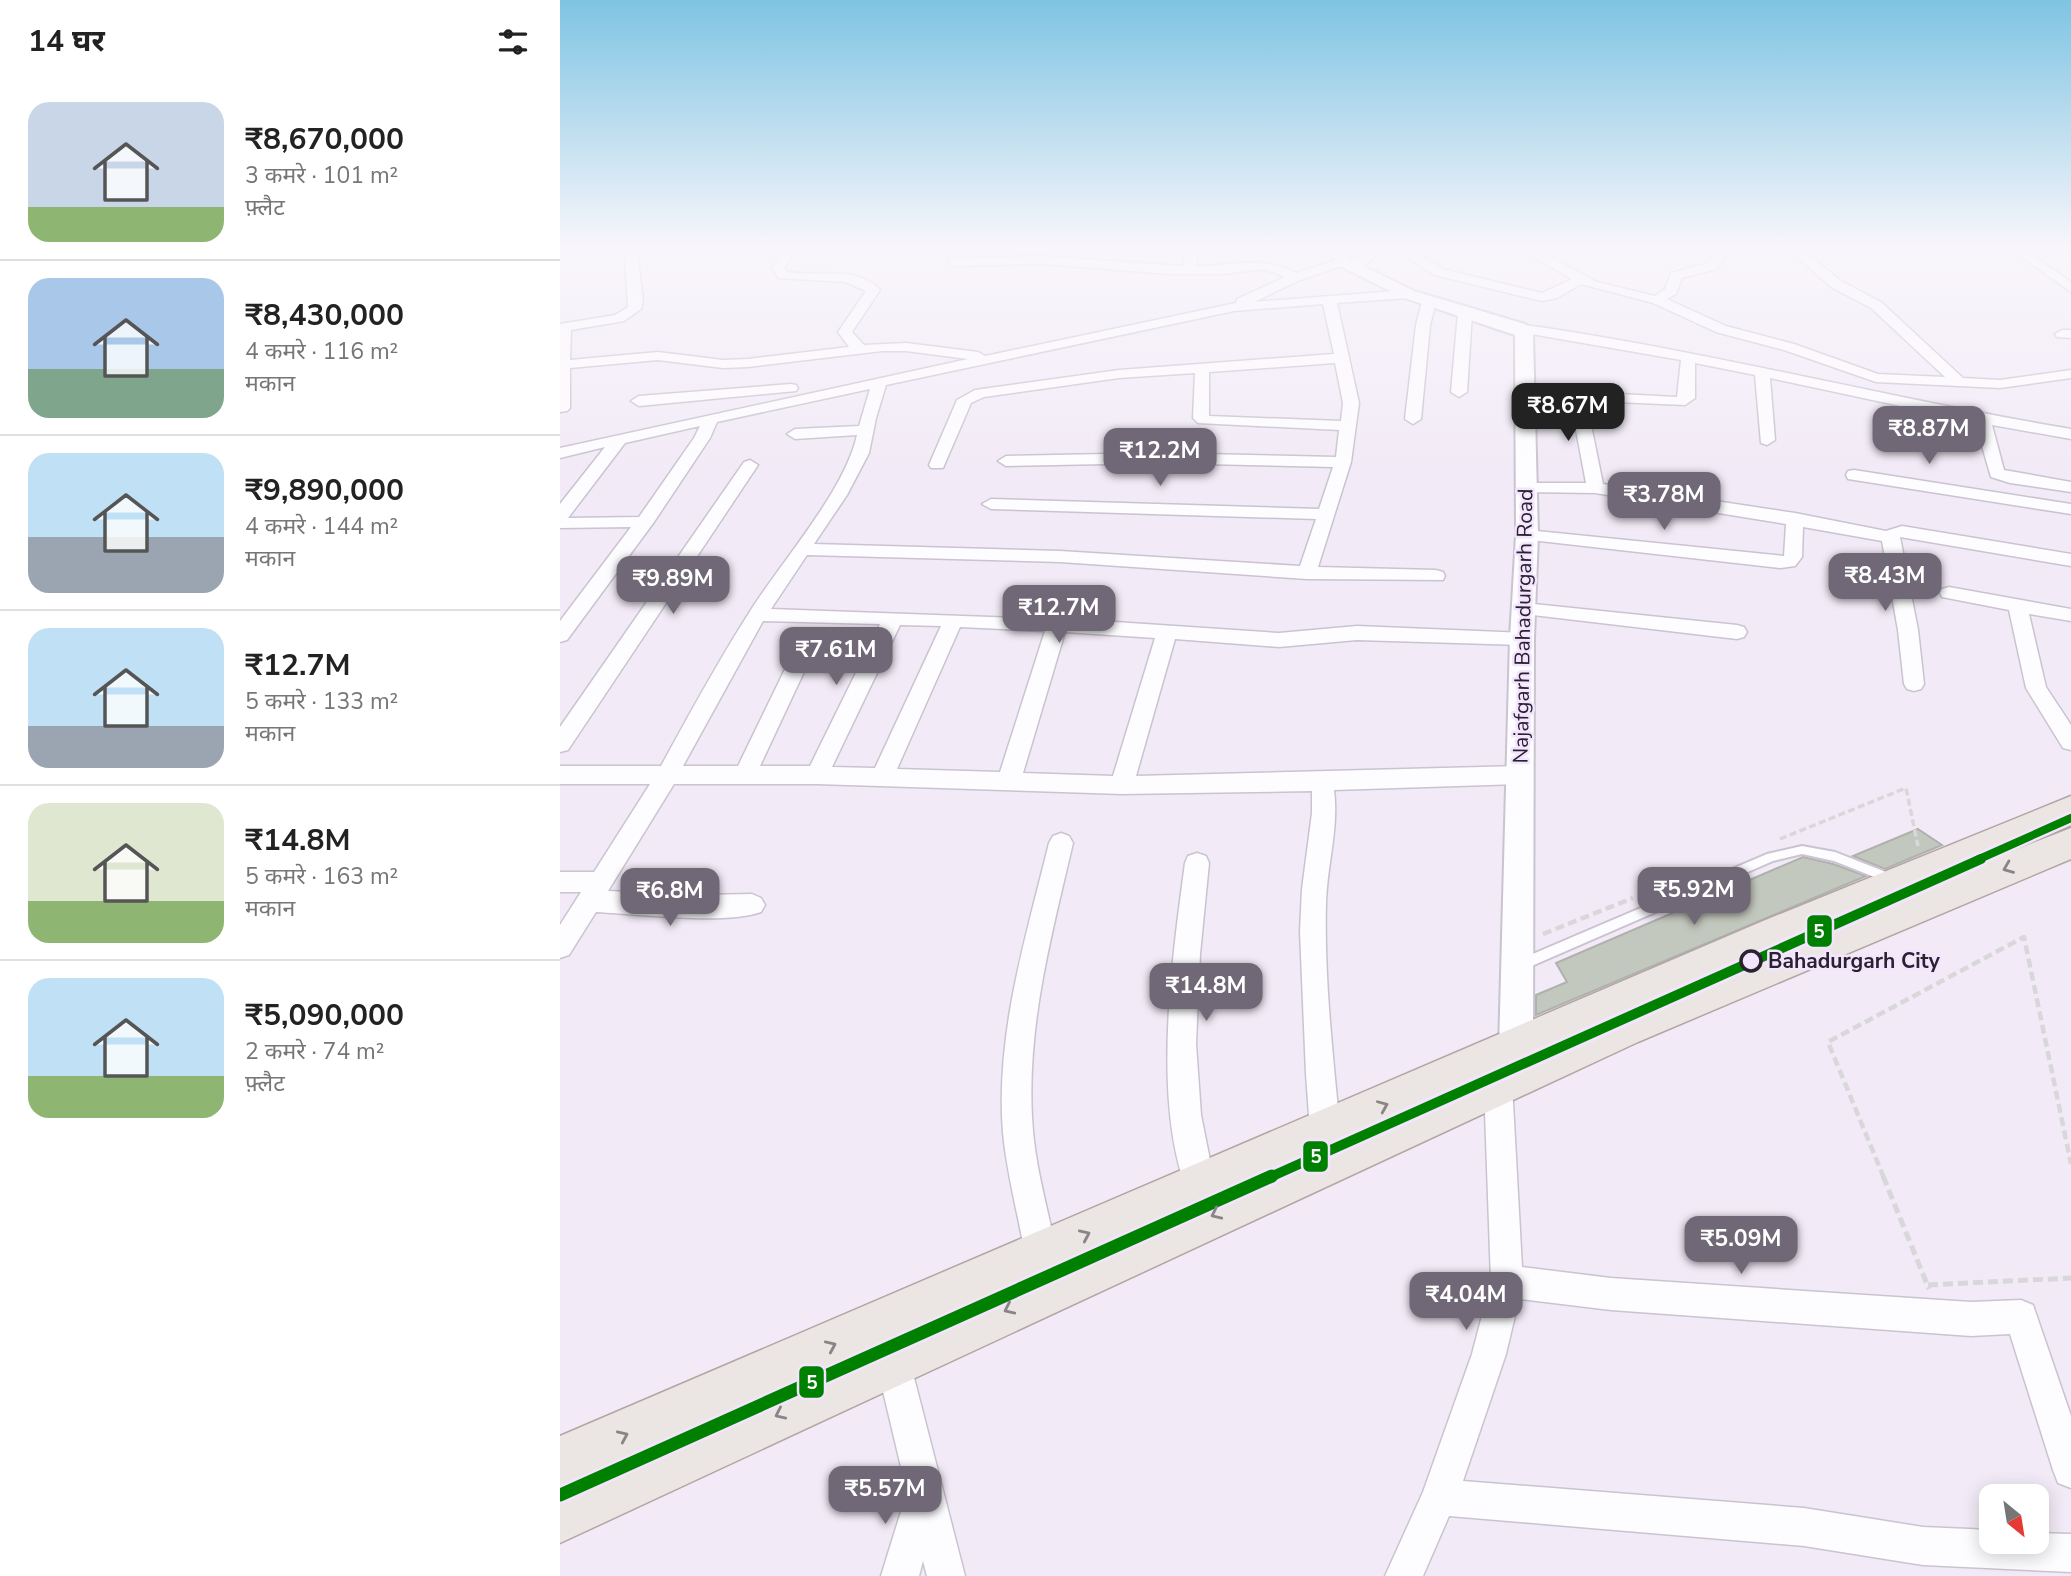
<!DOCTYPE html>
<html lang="hi">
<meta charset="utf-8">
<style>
body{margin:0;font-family:"Nunito Sans","Noto Sans Devanagari",sans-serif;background:#f6f6f6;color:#222;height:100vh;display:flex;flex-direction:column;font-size:26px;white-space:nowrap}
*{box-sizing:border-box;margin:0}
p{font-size:23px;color:#767676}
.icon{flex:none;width:38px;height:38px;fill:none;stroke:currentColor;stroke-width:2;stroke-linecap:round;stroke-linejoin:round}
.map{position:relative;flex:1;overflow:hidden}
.sheet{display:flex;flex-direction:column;background:#fff;width:560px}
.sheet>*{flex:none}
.needle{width:46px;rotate:150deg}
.tools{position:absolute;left:1419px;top:1484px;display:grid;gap:14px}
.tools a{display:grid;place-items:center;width:70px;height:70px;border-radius:14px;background:#fff;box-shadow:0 4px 18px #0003;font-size:35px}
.price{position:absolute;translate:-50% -60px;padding:0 16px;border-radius:14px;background:#706876;color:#fff;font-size:23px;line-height:46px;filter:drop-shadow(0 2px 4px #0008)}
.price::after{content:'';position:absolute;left:50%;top:42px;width:21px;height:16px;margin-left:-10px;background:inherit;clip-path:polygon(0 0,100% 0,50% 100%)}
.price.on{background:#222;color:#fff}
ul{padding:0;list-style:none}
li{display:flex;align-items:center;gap:21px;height:175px;padding:0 28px}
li+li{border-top:2px solid #e0e0e0}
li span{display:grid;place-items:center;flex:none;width:196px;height:140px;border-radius:21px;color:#555}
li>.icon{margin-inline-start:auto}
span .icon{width:84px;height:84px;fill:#fffc;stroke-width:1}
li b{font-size:30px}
h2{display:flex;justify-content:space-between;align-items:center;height:84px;padding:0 28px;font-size:30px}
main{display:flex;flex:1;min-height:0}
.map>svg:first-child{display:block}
.building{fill:#c3c8be;stroke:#b0b1ae;stroke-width:2}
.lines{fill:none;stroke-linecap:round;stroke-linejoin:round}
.service-casing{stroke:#cac3d0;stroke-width:4}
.minor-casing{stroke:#cac3d0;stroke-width:3}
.tertiary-casing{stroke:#cac3d0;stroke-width:4}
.primary-casing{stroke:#b1a6a3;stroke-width:3}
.path-far2{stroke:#d8d7da;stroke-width:3.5;stroke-dasharray:7 3.5;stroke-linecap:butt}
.path-far1{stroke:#d8d7da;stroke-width:4.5;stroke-dasharray:9 4.5;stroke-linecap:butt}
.path{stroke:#d8d7da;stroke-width:5;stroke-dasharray:10 5;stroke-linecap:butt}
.service{fill:#fdfcfe;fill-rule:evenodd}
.minor{fill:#fdfcfe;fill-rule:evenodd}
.tertiary{fill:#fdfcfe;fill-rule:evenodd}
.primary{fill:#ebe6e3;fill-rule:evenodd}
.metro-1-far2-casing{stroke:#f3e5fd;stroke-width:13}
.metro-1-far1-casing{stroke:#f3e5fd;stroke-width:16}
.metro-1-casing{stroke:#f3e5fd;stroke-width:18}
.metro-1-far2{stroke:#008000;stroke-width:8}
.metro-1-far1{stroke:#008000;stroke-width:10}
.metro-1{stroke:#008000;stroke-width:13}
.oneway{stroke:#8a848a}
.stop-dot{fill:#f3e5fd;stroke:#2a2230;stroke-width:3.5}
.labels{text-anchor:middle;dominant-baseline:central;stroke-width:5;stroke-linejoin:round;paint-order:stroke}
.street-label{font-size:21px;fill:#2a2230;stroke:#f3e5fd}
.stop-label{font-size:21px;font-weight:bold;fill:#2a2230;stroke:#f3e5fd;text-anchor:start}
.line-badge{stroke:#f3e5fd;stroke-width:2.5}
.badge-label{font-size:19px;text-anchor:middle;font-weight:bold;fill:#fff}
</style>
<main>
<section class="sheet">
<h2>14 घर<svg class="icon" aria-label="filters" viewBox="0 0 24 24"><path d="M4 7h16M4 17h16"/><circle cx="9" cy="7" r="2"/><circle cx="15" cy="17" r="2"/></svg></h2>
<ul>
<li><span style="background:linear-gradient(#c9d6e8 75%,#8fb573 0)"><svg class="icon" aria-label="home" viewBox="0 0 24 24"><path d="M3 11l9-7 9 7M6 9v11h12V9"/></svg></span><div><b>₹8,670,000</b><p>3 कमरे · 101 m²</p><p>फ़्लैट</p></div></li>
<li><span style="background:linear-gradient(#a9c7e8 65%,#7fa58c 0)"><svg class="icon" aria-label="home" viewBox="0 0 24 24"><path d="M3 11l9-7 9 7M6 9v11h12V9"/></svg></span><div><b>₹8,430,000</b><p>4 कमरे · 116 m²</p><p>मकान</p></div></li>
<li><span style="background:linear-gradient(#bfe0f5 60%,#9aa5b1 0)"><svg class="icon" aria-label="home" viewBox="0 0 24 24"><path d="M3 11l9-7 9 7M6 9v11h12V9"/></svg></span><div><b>₹9,890,000</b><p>4 कमरे · 144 m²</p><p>मकान</p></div></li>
<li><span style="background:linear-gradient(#bfe0f5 70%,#9aa5b1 0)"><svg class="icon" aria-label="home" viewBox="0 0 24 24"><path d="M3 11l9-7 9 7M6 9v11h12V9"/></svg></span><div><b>₹12.7M</b><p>5 कमरे · 133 m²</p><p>मकान</p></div></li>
<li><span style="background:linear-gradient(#dfe7d0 70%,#8fb573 0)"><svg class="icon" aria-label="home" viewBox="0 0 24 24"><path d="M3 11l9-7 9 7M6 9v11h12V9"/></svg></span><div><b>₹14.8M</b><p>5 कमरे · 163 m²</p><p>मकान</p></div></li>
<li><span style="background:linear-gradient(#bfe0f5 70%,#8fb573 0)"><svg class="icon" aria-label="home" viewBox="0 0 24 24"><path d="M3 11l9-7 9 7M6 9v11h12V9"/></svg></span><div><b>₹5,090,000</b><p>2 कमरे · 74 m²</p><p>फ़्लैट</p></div></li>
</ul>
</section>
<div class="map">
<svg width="1511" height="1576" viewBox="0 0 1511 1576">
<rect width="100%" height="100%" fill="#f2ebf7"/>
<g class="building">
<path d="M1358 829 1382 845 1325 869 1293 856Z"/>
<path d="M1243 857 1273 864 1306 876 976 1015V995L1007 982 996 963Z"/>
</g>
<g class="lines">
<defs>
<path id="service" d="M1242 846 1275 852 1336 876 1338 879 1336 882 1332 884 1274 861 1242 854 1213 861 967 968 963 969 959 968 957 964 959 960 1207 854Z"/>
<g id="minor">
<path d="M64 246H76L83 300 81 309 64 321 11 330 10 360 98 352 163 360 188 359 289 347 278 332 306 291 285 282 218 278 212 268 227 246H239L224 268 227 272C257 277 298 265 320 290L292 332 304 345 346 343 418 352 425 356 676 303 677 299 725 277 704 269 665 274H610L481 264 394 266 390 265V259L481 256 623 266 626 246H638L636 266C674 266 701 255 736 273L783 258 789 262 807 252 812 246H824C816 258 801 272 786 270L785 265 740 280 694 302 848 290 855 294 848 298 777 303 799 403 791 462 758 567 876 570 883 572 885 576 883 580 747 579 500 562 247 555 211 609 540 621 719 633 797 626 969 633 972 638 969 643 962 645 797 640 719 647 615 639 576 776 960 766 968 769 971 775 968 781 960 784 774 790C779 828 767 865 766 903 764 979 773 1055 780 1130L775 1140 765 1145 755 1140 750 1130 746 1074 740 932 742 889 752 813V791L562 794 257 784H114L48 891 138 895 192 894 201 898 205 905 201 912C166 925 76 914 36 912L9 955 0 958V925L21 892H0V872H34L90 784H0V766H101C129 715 157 663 189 613 220 563 285 491 297 435L235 439 227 434 235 429 299 426 310 389 157 422 150 438 94 522 7 640 0 642V621L71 527 0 528V504L45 447 0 458V448L408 359 346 351H322L188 367 163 368 98 360 10 368V408L7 411 0 412V324L55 315 68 307ZM763 304 774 354 559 370 415 390 397 400 369 465 371 468H383L411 403 424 397 559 378 635 373 633 418 638 423 779 430 776 457 598 453 446 456 438 461 446 466 598 463 773 467 759 509 431 499 422 504 431 509 756 519 740 566 500 551 254 544 287 495 309 453 316 418 326 385 674 311ZM775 363 783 403 781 421 649 416V372ZM140 426 134 438 79 517 8 518 65 443ZM203 621 320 624 250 766H200L250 659 247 654H233L230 659 178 766H123ZM340 625 381 626 315 768 272 767ZM400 627 485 631 440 772 337 769ZM505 632 595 638 553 776 463 773Z"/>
<path d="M831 246H845L882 269 982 293 1012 279 954 246H969L1037 282 1095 296 1105 289 1111 273 1148 263 1159 246H1171L1157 269 1122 278 1116 294 1107 299 1166 326 1234 344 1318 374 1385 377 1311 308 1271 287 1225 246H1238L1281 281 1321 302 1403 378 1440 380 1511 370V378L1440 388 1316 382 1224 350 1156 332 1093 303 1021 284 997 298 982 301 874 275Z"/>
<path d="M1446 246H1460L1511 282V292Z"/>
<path d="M869 298 876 302 870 325 861 419 853 424 845 419 856 325 862 302Z"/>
<path d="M905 309 912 313 907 392 899 397 891 392 898 313Z"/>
<path d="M959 324C1145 350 1326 398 1511 429V439L1432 425 1444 470 1511 482V492L1450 483 1431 477 1415 422 1210 378 1215 440 1207 445 1201 443 1195 375 1135 363V398L1125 405 1032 401V430L1043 484 1235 513 1326 531 1342 526 1511 554V566L1340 537 1358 630 1364 684 1361 689 1354 691 1347 689 1344 684 1338 630 1322 541 1243 527 1242 557 1235 566 1221 568 961 539 958 535 967 530 1224 556 1226 524 1035 493 960 492 958 488 960 484 966 483H1026L1016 430 1017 400 967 397 962 395 959 392 962 389 1117 397 1121 360 954 331V325Z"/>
<path d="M1502 330H1511V338L1497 337 1495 334Z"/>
<path d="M231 384 236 385 238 388 236 391 79 406 71 401 79 396Z"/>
<path d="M190 460 198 465 8 750 0 752V727L184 462Z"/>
<path d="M1294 470 1511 504V514L1288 479 1286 475 1288 471Z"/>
<path d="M1389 587 1511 609V621L1469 614 1486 687 1511 725V750L1503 748 1466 688 1449 610 1382 597 1380 593 1382 589Z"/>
<path d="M963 603 1177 625 1184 627 1187 632 1184 637 1177 639 956 613 953 609 956 605Z"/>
<path d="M501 833 509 836 513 843C492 933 467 1024 472 1117 474 1164 488 1209 497 1254L492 1265 481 1270 470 1265 465 1254C458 1214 447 1174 443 1133 435 1035 466 937 489 843L493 836Z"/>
<path d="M637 853 646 856 649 863 640 954 636 1044 641 1115 655 1185 651 1196 640 1200 629 1196C591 1104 612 960 625 863L628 856Z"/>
<path d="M938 1070 948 1074 952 1084 962 1267 1051 1278 1411 1302 1461 1300 1473 1305 1511 1416V1488L1498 1483 1493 1470 1450 1334 1411 1336 1051 1310 959 1299 946 1354 903 1481 1244 1508 1363 1527 1432 1530V1542H1477V1533L1511 1534V1572L1363 1565 1244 1546 889 1516 863 1576H825L863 1492 912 1354 931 1281 924 1084 928 1074Z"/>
<path d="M333 1345 345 1350 350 1362 405 1576H367L363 1561 359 1576H321L347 1492 316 1362 321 1350Z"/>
</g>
<path id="tertiary" d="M768 246H782L789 259 854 291 965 324 973 334 978 535 974 638 973 1049 968 1060 956 1065 944 1060 939 1049 950 638 956 535 955 335 842 297 778 265Z"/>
<path id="primary" d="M1511 796V825L1422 863 1511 828V859L1078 1042 0 1543V1436L1203 921Z"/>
</defs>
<use href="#service" class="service-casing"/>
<use href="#minor" class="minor-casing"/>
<use href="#tertiary" class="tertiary-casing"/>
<use href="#primary" class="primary-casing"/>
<path class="path-far2" d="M1220 839 1346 788 1358 846"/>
<g class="path-far1">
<path d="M983 934 1073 898"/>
<path d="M1324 1178 1268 1042 1464 937 1511 1164"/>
</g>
<g class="path">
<path d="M1323 1176 1369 1289"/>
<path d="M1368 1285 1511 1278"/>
</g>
<use href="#service" class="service"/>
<use href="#minor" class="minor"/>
<use href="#tertiary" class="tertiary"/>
<use href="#primary" class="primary"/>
<defs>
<path id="metro-1-far2" d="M1417 860 1511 818"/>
<path id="metro-1-far1" d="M708 1178 1421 859"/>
<path id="metro-1" d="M0 1495 712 1176"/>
</defs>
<use href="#metro-1-far2" class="metro-1-far2-casing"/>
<use href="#metro-1-far1" class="metro-1-far1-casing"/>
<use href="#metro-1" class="metro-1-casing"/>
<use href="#metro-1-far2" class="metro-1-far2"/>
<use href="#metro-1-far1" class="metro-1-far1"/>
<use href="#metro-1" class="metro-1"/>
</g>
<defs><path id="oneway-chevron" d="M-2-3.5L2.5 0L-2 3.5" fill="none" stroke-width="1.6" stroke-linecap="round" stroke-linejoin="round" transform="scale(1.75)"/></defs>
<g class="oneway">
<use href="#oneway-chevron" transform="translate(1448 868) rotate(158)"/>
<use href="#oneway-chevron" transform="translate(823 1106) rotate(-23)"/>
<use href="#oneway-chevron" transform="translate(656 1214) rotate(155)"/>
<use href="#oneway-chevron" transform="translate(525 1235) rotate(-24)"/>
<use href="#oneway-chevron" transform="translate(449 1309) rotate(155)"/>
<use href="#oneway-chevron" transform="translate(271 1346) rotate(-24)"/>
<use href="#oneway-chevron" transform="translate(220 1414) rotate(155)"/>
<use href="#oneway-chevron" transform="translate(63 1436) rotate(-24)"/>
</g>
<linearGradient id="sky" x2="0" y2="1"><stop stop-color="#7ec4e3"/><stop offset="0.53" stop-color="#f9f6fb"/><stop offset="1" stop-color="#f9f6fb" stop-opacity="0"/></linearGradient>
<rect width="1511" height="466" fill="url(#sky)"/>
<circle class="stop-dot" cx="1191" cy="961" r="10"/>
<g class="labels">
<g class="street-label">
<text transform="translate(963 626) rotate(-89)">Najafgarh Bahadurgarh Road</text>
</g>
<g class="stop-label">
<text x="1208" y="961">Bahadurgarh City</text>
</g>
</g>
<g class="line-badge">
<rect x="1246" y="914" width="27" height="34" rx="7" fill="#008000"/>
<rect x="742" y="1140" width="27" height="33" rx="7" fill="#008000"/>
<rect x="238" y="1365" width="27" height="34" rx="7" fill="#008000"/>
</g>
<g class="badge-label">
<text x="1259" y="938">5</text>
<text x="756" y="1163">5</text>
<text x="252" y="1389">5</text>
</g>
</svg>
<div class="tools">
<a><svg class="needle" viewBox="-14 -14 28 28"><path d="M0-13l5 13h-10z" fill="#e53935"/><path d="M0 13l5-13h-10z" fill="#767676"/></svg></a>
</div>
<b class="price on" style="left:1008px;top:443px">₹8.67M</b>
<b class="price" style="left:1369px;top:466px">₹8.87M</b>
<b class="price" style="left:600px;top:488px">₹12.2M</b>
<b class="price" style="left:1104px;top:532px">₹3.78M</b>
<b class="price" style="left:1325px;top:613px">₹8.43M</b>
<b class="price" style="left:113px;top:616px">₹9.89M</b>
<b class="price" style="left:499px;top:645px">₹12.7M</b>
<b class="price" style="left:276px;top:687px">₹7.61M</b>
<b class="price" style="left:1134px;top:927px">₹5.92M</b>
<b class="price" style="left:110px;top:928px">₹6.8M</b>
<b class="price" style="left:646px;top:1023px">₹14.8M</b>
<b class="price" style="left:1181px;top:1276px">₹5.09M</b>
<b class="price" style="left:906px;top:1332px">₹4.04M</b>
<b class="price" style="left:325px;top:1526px">₹5.57M</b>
</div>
</main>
